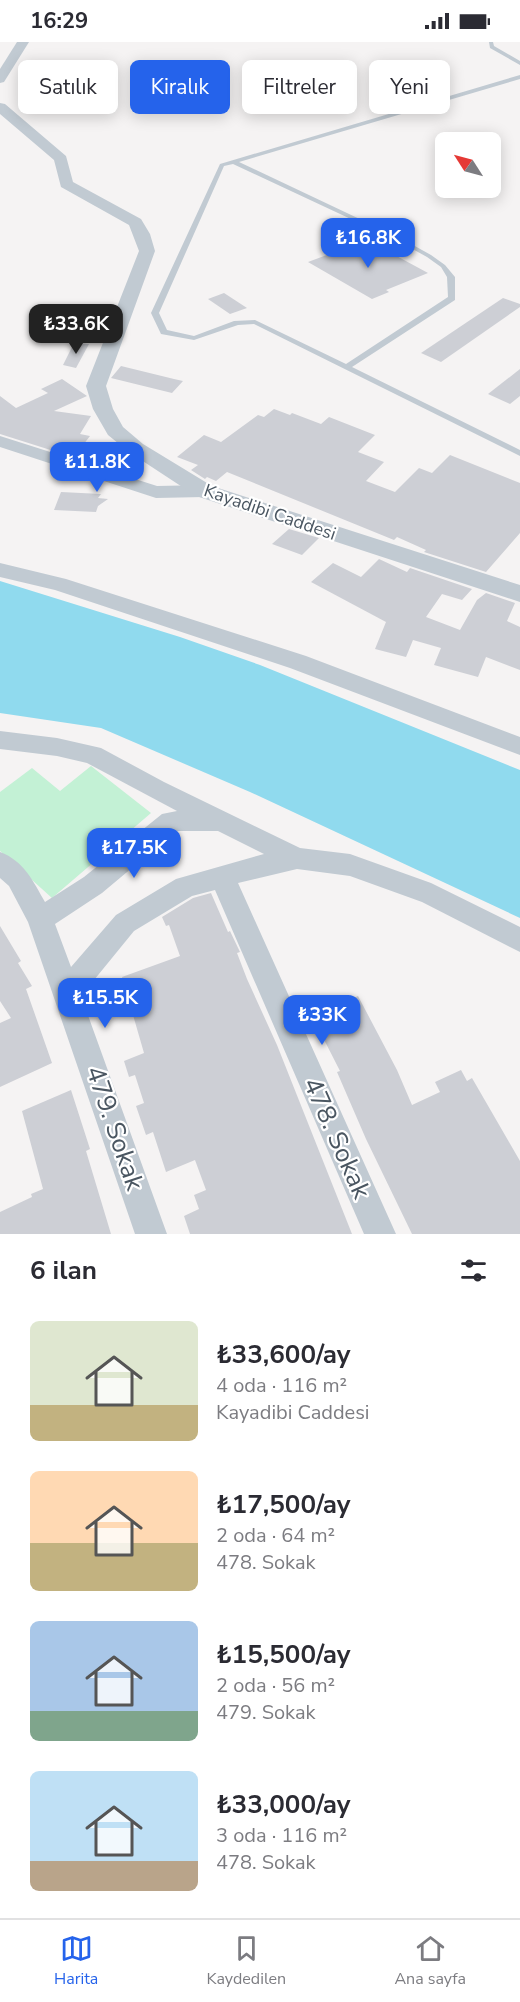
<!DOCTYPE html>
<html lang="tr">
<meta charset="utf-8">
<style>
body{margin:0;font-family:"Nunito Sans",sans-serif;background:#f2f2f3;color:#2b2b33;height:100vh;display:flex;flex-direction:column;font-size:22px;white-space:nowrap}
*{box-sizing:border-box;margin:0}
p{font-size:20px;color:#7c7c81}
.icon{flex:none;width:33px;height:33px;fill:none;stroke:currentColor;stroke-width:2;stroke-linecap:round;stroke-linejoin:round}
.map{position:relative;height:1192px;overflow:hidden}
.drawer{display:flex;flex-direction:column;background:#fff;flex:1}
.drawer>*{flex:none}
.top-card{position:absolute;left:18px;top:18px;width:484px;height:54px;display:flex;gap:12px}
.needle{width:39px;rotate:306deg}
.fabs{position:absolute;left:435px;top:90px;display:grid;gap:12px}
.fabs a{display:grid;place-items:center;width:66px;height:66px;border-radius:9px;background:#fff;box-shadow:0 3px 15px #0003;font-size:30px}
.price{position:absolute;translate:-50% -51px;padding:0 14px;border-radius:12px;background:#2563eb;color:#fff;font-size:20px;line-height:39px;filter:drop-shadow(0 2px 3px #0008)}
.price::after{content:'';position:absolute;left:50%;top:36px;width:18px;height:14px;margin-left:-9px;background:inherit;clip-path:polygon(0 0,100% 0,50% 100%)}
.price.selected{background:#222;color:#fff}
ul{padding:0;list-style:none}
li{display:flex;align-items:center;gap:18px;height:150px;padding:0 30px}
li span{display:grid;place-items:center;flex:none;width:168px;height:120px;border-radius:9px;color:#555}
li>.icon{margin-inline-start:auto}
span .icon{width:72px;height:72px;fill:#fffc;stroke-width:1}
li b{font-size:26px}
h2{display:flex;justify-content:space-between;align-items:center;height:72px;padding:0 30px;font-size:26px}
.tag{padding:0 21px;border-radius:9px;background:#fff;box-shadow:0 3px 15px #0003;font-size:21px;line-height:54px}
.tag.selected{background:#2563eb;color:#fff}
.status{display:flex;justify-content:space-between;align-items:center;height:42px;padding:0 30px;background:#fff;direction:ltr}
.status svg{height:16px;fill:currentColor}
.menu{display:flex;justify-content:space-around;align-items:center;height:84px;border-top:2px solid #e1e1e2;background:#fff;font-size:16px;color:#7c7c81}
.menu a{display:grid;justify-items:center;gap:3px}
.menu .selected{color:#2563eb}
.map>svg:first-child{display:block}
.green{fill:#c3f1d5}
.water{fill:#90daee}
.building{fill:#cdcfd5}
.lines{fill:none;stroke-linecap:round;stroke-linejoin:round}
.service{fill:#c1cad2;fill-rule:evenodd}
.minor{fill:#c1cad2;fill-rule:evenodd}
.tertiary{fill:#c1cad2;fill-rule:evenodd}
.labels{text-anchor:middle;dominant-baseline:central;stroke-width:4.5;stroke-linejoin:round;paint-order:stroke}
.far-street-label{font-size:18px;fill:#4a5661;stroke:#fff}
.near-street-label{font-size:26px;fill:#4a5661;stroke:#fff}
</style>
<div class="status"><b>16:29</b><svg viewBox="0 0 49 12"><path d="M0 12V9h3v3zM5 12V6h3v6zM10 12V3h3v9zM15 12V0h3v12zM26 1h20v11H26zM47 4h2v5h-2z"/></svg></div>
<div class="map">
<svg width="520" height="1192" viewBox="0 0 520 1192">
<rect width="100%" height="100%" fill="#f5f3f3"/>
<path class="green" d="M91 724 151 771 52 856 0 809V750L32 726 60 749Z"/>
<path class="water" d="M0 539 180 595 260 623 520 728V876L250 750 101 686 0 671Z"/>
<g class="building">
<path d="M367 198 428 231 386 248 389 250 372 257 308 220Z"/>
<path d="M224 251 247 266 230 272 208 257Z"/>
<path d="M503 256 520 262V265L441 320 421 311Z"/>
<path d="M74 301 89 302 76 326 63 323Z"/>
<path d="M121 324 174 337 183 339 172 351 111 336Z"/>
<path d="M520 327V354L510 362 488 352Z"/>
<path d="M62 337 87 354 54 369 91 374 80 392 90 394 83 403 130 418 120 430 0 392V354L16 366 48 351 41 347Z"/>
<path d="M274 367 290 373 292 371 321 382 329 375 375 393 358 410 384 420 366 439 395 450 419 426 432 431 450 413 520 441V491L486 530 424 510 426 508 397 495 394 498 227 430 216 439 207 435 205 437 191 428 198 423 177 415 204 393 221 400 258 373 264 375Z"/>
<path d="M61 450 101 452 98 456 108 457 98 464 96 470 54 468Z"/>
<path d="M289 487 319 496 302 513 272 502Z"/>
<path d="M379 517 407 530 410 526 472 547 462 558 442 552 426 575 460 588 477 558 486 551 515 561 507 579 520 585V628L486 615 478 635 434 623 441 606 413 598 406 615 375 607 386 580 311 540 333 521 361 535Z"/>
<path d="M211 851 228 890 230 889 240 910 237 911 247 937 277 1003 352 1192H190L184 1174 199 1167 194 1153 206 1148 195 1118 166 1130 153 1090 146 1093 136 1064 144 1061 135 1033 129 1035 124 1019 144 1011 122 935 180 914 169 883 166 884 162 875 193 856Z"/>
<path d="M0 884 21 919 18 921 32 944 26 947 52 1021 0 1045V981L11 976 0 959Z"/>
<path d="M358 954 397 1028 412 1063 440 1050 435 1040 461 1028 467 1039 472 1036 520 1119V1192H412L366 1097 337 1030 340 1029 312 974Z"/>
<path d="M71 1048 90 1107 86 1109 111 1192H0V1170L32 1155 31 1152 43 1147 22 1069Z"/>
</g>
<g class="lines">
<g class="service">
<path d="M489 0H493L494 4 520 19V23L490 6Z"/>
<path d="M520 33V37L239 120 404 198 431 213 445 223 455 235V258L352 325 520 408V414L254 282 238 283 194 298 161 292 151 271 220 122ZM233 122 400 200 427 215 441 225 447 235 448 255 346 322 255 278 234 279 194 294 167 288 159 271 224 124Z"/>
</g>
<g class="minor">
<path d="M0 394 157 444 204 443 210 445 213 449 210 453 204 455 156 456 0 405Z"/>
<path d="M0 521 66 537 306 614 520 695V713L290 626 55 548 0 535Z"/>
<path d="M0 689 57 696 101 706 164 740 300 806 350 812 431 841 520 885V910L422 860 350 834 297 827 238 841 396 1192H364L215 848 192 854 134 889 81 954 167 1192H135L28 880 9 844 0 836V810C24 819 33 839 45 860L84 835 162 772 177 769 87 721 57 714 0 707ZM176 789H218L264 812 176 837 116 873 71 925 55 882 102 851Z"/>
</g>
<g class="tertiary">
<path d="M17 0H29L4 40 0 41V27Z"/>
<path d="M0 61 5 62 66 114 73 140 141 177 150 192 155 209 106 344 113 367 123 385 143 402 212 444 520 543V560L196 454 129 410 108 393 93 367 86 344 139 209 129 183 61 145 54 118 0 72Z"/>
</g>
</g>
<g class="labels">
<g class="far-street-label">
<text transform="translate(270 470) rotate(19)">Kayadibi Caddesi</text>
</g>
<g class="near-street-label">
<text transform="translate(115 1086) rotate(71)">479. Sokak</text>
<text transform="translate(337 1096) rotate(66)">478. Sokak</text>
</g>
</g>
</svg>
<div class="fabs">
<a><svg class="needle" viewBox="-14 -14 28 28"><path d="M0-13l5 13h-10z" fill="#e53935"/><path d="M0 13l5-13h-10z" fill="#7c7c81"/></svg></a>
</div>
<b class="price" style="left:368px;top:227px">₺16.8K</b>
<b class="price selected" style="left:76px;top:313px">₺33.6K</b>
<b class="price" style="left:97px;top:451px">₺11.8K</b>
<b class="price" style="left:134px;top:837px">₺17.5K</b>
<b class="price" style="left:105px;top:987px">₺15.5K</b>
<b class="price" style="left:322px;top:1004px">₺33K</b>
<div class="top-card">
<a class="tag">Satılık</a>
<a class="tag selected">Kiralık</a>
<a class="tag">Filtreler</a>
<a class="tag">Yeni</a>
</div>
</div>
<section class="drawer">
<h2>6 ilan<svg class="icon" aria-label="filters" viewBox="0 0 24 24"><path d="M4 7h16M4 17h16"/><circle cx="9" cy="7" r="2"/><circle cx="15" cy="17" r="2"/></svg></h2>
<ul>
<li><span style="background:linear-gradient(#dfe7d0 70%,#c2b280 0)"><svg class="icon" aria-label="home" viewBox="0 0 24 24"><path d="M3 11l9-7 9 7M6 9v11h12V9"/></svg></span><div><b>₺33,600/ay</b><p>4 oda · 116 m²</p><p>Kayadibi Caddesi</p></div></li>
<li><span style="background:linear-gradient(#ffd9b3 60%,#c2b280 0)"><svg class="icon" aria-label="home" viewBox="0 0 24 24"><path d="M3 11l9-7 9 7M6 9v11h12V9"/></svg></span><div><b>₺17,500/ay</b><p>2 oda · 64 m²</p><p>478. Sokak</p></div></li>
<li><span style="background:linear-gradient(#a9c7e8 75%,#7fa58c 0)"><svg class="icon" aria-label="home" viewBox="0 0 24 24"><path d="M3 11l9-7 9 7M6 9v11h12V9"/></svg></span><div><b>₺15,500/ay</b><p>2 oda · 56 m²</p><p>479. Sokak</p></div></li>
<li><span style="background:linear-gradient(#bfe0f5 75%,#b9a48a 0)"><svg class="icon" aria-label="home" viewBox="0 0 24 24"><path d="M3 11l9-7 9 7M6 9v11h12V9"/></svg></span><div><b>₺33,000/ay</b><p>3 oda · 116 m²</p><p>478. Sokak</p></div></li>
</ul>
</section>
<nav class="menu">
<a class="selected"><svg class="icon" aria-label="map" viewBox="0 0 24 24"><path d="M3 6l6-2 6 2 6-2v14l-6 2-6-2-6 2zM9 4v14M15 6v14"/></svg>Harita</a>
<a><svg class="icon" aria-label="saved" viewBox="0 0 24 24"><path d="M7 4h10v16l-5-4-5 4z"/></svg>Kaydedilen</a>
<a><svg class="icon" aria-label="home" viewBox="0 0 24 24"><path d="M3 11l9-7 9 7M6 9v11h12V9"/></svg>Ana sayfa</a>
</nav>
